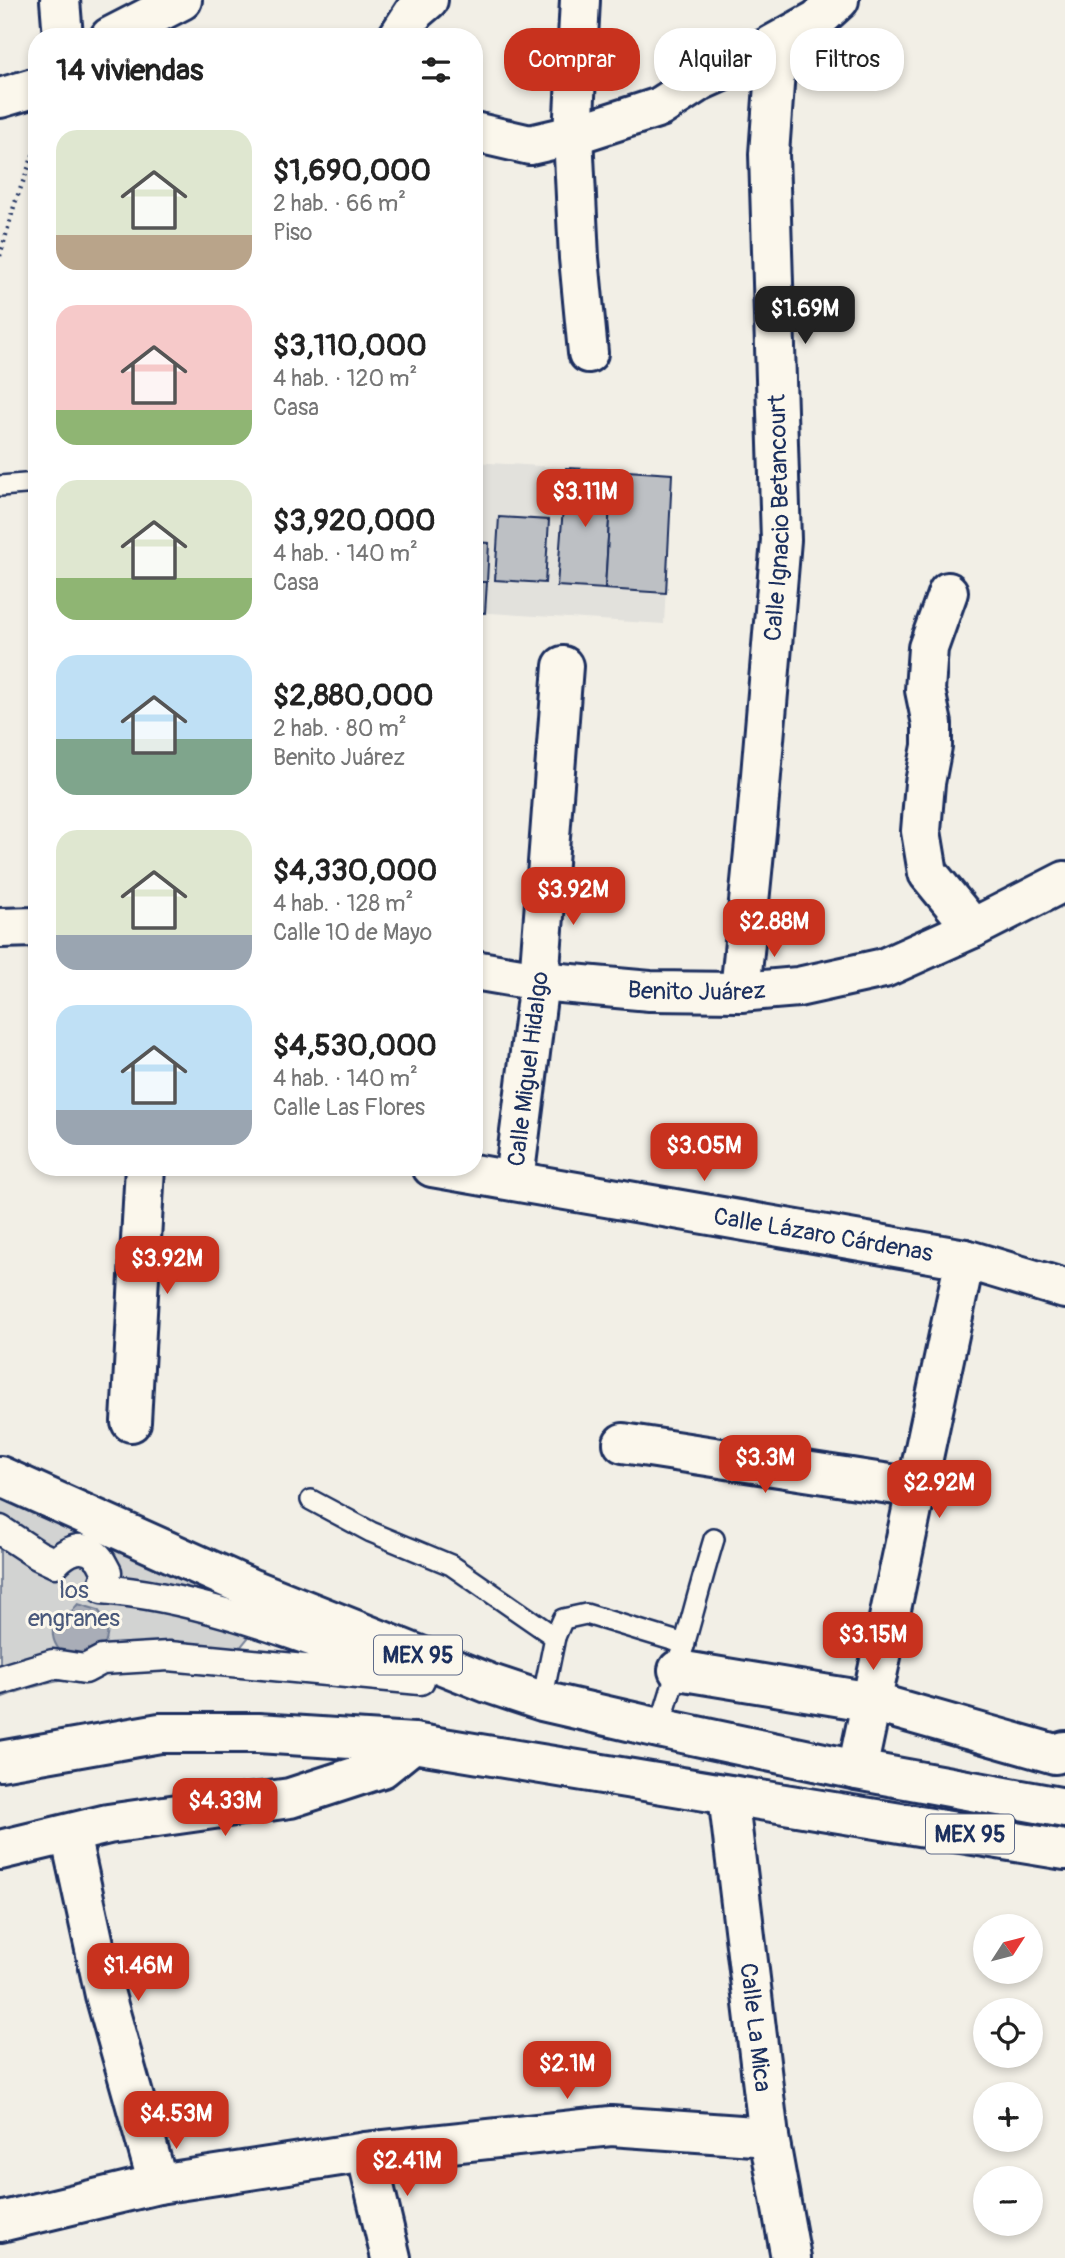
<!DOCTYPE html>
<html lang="es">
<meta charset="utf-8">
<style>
body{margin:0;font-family:Pangolin,sans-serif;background:#f2f2f2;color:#222;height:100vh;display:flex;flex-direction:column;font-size:26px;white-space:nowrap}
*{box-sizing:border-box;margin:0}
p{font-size:23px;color:#767676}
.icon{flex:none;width:38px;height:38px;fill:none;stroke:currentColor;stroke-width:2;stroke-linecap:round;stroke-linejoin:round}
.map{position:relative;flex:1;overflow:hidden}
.details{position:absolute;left:28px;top:28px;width:455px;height:1148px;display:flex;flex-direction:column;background:#fff;border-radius:28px;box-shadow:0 4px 10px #0003}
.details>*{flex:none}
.hud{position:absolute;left:504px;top:28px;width:455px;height:63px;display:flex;gap:14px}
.needle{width:46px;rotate:54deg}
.fabs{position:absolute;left:973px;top:1914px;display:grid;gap:14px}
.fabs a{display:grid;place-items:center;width:70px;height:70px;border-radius:50%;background:#fff;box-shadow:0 4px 10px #0003;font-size:35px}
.price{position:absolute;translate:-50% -60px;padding:0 16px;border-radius:14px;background:#c8321e;color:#fff;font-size:23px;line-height:46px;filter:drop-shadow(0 2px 4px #0008)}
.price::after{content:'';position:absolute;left:50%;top:42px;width:21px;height:16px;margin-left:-10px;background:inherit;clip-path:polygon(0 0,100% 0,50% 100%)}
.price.active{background:#222;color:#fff}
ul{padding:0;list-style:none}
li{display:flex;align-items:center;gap:21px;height:175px;padding:0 28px}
li span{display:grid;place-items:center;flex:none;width:196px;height:140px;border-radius:21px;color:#555}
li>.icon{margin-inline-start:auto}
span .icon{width:84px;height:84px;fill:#fffc;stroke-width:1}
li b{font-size:30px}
h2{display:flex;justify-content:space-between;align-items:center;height:84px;padding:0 28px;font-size:30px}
.tag{padding:0 24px;border-radius:28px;background:#fff;box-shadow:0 4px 10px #0003;font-size:24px;line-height:63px}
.tag.active{background:#c8321e;color:#fff}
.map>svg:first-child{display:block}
.built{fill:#e2e1dc}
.green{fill:#d2d3d2;stroke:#768198;stroke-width:2}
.water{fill:#a9adb7;stroke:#707b93;stroke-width:2}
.building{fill:#bdc0c4;stroke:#1b2f5e;stroke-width:2}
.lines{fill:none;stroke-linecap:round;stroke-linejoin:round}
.service-casing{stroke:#1b2f5e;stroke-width:24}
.pedestrian-casing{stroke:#1b2f5e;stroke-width:33}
.minor-casing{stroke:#1b2f5e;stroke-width:44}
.tertiary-casing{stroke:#1b2f5e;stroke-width:44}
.trunk-casing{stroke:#1b2f5e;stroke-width:44}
.path{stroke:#1b2f5e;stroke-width:4.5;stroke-dasharray:2 5;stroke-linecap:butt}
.service{stroke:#fbf7ec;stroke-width:19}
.pedestrian{stroke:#fbf7ec;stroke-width:28}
.minor{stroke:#fbf7ec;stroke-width:38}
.tertiary{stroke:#fbf7ec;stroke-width:38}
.trunk{stroke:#fbf7ec;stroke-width:38}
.labels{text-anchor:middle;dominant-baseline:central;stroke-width:6;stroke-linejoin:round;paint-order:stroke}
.shield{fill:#fbf7ec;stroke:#5e6b89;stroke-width:2}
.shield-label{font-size:23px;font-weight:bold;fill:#1b2f5e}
.street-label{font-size:24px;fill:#1b2f5e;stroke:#fbf7ec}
.park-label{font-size:24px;fill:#49587b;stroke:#fbf7ec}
</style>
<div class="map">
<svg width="1065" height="2258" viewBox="0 0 1065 2258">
<rect width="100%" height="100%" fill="#f2efe6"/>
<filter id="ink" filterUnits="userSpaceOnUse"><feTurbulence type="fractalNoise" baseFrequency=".0143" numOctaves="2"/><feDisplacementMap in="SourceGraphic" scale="14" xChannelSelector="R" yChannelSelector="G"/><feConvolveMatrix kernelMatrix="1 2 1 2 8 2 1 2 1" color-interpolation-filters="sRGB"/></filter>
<g filter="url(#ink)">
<path class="built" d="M474 462 672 474 664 624 474 612Z"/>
<path class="green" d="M0 1488 223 1596 248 1638 225 1666C149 1670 71 1670 0 1698Z"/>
<path class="water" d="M78 1604 98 1610C112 1626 110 1643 95 1657L63 1654C53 1644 51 1635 54 1621L67 1617Z"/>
<g class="building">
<path d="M566 468 612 470 605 589 557 586Z"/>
<path d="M612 470 672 474 666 593 605 589Z"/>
<path d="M499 517 549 520 545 583 495 580Z"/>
<path d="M474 542 489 543 487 582H474Z"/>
<path d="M474 582H487L485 613 474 612Z"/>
</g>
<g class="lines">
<defs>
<g id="service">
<path d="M0 486 37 483"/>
<path d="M311 1500 371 1532 451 1565 555 1637"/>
<path d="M542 1701 555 1637 563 1619 586 1614 685 1644"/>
<path d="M659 1728C680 1666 695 1602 714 1539"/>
</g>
<path id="pedestrian" d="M0 1530 38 1555 55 1563C66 1551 83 1542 97 1556 101 1559 104 1567 107 1572L102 1589C211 1598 317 1645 420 1680L169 1656 102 1660 85 1669 53 1664 0 1680"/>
<g id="minor">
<path d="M60 0 63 37"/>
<path d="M580 0 573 135 579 258 588 353"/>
<path d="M398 37 415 11 428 0"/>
<path d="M474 132 530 145 573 135 660 107 700 81 738 64 817 20 839 0"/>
<path d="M948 592 928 648 925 690 932 724V746L925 783 921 831 928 873 973 928"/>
<path d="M0 928 37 927"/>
<path id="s1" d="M474 970 539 981 650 991 740 992 798 987 884 968 973 928 1065 881"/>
<path id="s2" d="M740 992 757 822 781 540 769 154 777 43"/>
<path id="s3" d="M432 1167 965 1259 1065 1289"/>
<path id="s4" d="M514 1180 539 981 563 666"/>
<path d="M131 1422 145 1167"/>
<path d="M623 1443 916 1488"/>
<path d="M678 1670 872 1702 1055 1754 1065 1751"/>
<path d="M857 1770 965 1259"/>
<path id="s5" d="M728 1795 769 2137 791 2258"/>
<path d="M70 1834 105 1995 158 2184"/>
<path d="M0 1850 108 1824 290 1798 382 1768 413 1743"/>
<path d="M366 2152 391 2258"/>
<path d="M0 2222 158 2184 366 2152 611 2126 769 2137"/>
</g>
<g id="tertiary">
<path d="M110 37 182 0"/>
<path d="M0 98 37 87"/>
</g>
<g id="trunk">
<path d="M0 1476 252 1589 488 1683 542 1701 659 1728 857 1770 1065 1808"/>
<path d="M0 1761 160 1733H258L413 1743 1065 1850"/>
</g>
</defs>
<use href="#service" class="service-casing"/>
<use href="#pedestrian" class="pedestrian-casing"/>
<use href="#minor" class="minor-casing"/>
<use href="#tertiary" class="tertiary-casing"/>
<use href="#trunk" class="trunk-casing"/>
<path class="path" d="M0 256 15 203 37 145"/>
<use href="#service" class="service"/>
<use href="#pedestrian" class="pedestrian"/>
<use href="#minor" class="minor"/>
<use href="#tertiary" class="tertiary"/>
<use href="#trunk" class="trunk"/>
</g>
</g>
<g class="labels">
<g class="shield">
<rect x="374" y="1635.5" width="88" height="39" rx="5"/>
<rect x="926" y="1814.5" width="88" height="39" rx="5"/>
</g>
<g class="shield-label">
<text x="418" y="1655">MEX 95</text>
<text x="970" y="1834">MEX 95</text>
</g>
<g class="street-label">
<text stroke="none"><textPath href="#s2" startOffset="476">Calle Ignacio Betancourt</textPath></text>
<text stroke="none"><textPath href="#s1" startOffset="224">Benito Juárez</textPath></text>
<text stroke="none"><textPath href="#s4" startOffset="112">Calle Miguel Hidalgo</textPath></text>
<text stroke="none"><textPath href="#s3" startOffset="397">Calle Lázaro Cárdenas</textPath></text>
<text stroke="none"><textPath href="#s5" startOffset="234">Calle La Mica</textPath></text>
</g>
<g class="park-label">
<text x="74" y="1590">los<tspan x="74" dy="28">engranes</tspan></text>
</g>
</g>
</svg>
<div class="fabs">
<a><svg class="needle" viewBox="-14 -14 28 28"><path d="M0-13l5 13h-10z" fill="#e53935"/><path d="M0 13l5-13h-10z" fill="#767676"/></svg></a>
<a><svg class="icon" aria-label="locate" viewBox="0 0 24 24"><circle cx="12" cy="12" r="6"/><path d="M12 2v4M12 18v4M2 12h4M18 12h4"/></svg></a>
<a>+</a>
<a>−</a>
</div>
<b class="price active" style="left:805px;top:346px">$1.69M</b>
<b class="price" style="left:585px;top:529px">$3.11M</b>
<b class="price" style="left:573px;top:927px">$3.92M</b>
<b class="price" style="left:774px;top:959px">$2.88M</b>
<b class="price" style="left:704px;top:1183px">$3.05M</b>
<b class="price" style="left:167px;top:1296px">$3.92M</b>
<b class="price" style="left:765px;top:1495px">$3.3M</b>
<b class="price" style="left:939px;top:1520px">$2.92M</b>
<b class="price" style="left:873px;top:1672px">$3.15M</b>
<b class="price" style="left:225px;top:1838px">$4.33M</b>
<b class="price" style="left:138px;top:2003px">$1.46M</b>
<b class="price" style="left:567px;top:2101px">$2.1M</b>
<b class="price" style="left:176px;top:2151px">$4.53M</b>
<b class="price" style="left:407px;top:2198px">$2.41M</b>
<div class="hud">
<a class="tag active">Comprar</a>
<a class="tag">Alquilar</a>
<a class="tag">Filtros</a>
</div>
<section class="details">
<h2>14 viviendas<svg class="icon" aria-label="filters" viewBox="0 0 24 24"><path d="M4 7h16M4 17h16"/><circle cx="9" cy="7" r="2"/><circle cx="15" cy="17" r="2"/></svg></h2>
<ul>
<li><span style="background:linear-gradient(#dfe7d0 75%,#b9a48a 0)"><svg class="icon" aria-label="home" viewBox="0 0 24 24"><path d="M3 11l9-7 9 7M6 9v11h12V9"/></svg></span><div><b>$1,690,000</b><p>2 hab. · 66 m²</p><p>Piso</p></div></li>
<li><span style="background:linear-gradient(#f6c9c9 75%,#8fb573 0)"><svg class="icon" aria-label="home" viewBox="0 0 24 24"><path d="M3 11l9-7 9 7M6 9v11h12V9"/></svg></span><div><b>$3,110,000</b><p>4 hab. · 120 m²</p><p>Casa</p></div></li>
<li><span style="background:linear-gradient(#dfe7d0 70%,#8fb573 0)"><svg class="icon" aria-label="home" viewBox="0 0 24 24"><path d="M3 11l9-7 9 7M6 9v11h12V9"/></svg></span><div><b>$3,920,000</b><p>4 hab. · 140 m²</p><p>Casa</p></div></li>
<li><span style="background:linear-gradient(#bfe0f5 60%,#7fa58c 0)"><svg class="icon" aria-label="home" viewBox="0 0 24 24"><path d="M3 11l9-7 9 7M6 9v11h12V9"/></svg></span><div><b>$2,880,000</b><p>2 hab. · 80 m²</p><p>Benito Juárez</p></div></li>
<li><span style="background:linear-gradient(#dfe7d0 75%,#9aa5b1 0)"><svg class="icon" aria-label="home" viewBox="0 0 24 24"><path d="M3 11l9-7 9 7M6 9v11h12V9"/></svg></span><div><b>$4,330,000</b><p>4 hab. · 128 m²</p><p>Calle 10 de Mayo</p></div></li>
<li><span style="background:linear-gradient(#bfe0f5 75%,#9aa5b1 0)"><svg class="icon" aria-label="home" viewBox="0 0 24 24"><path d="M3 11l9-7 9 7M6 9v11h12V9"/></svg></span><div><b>$4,530,000</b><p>4 hab. · 140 m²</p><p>Calle Las Flores</p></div></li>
</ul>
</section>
</div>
